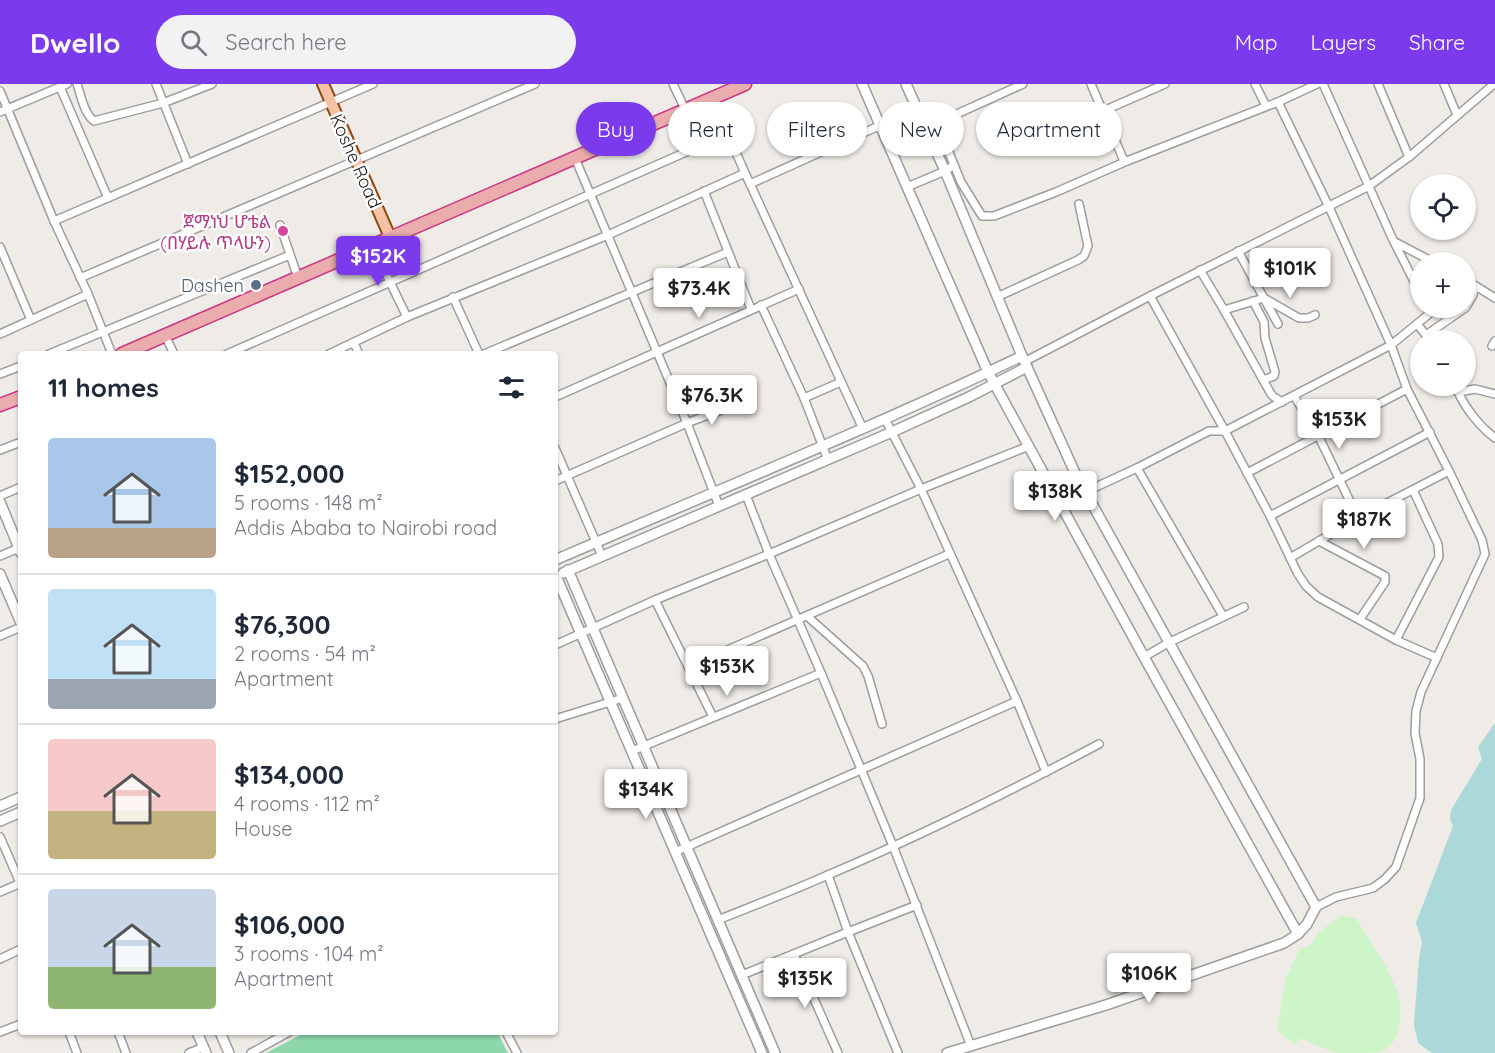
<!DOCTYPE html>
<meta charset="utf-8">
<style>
body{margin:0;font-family:Quicksand,"Noto Sans Ethiopic",sans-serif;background:#f2f2f3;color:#1f2937;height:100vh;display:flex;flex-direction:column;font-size:22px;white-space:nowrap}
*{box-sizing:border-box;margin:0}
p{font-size:20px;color:#747a83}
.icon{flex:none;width:33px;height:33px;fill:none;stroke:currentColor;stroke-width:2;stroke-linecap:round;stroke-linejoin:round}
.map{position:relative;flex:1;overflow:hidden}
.sheet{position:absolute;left:18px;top:267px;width:540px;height:684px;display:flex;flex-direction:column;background:#fff;border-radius:6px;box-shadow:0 2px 4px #0004}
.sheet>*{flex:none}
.hud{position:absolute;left:576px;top:18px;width:570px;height:54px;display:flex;gap:12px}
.controls{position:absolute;left:1410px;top:90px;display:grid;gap:12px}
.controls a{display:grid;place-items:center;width:66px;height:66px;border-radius:50%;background:#fff;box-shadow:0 2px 4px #0004;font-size:30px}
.price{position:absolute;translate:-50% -51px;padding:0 14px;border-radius:6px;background:#fff;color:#222;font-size:20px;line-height:39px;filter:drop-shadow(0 2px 3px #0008)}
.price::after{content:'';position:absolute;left:50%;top:36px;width:18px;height:14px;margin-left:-9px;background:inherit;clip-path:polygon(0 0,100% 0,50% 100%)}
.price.active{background:#7c3aed;color:#fff}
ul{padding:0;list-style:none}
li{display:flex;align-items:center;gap:18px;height:150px;padding:0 30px}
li+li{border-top:2px solid #e0e1e3}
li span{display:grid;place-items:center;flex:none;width:168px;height:120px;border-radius:6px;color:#555}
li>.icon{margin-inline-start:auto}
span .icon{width:72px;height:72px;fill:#fffc;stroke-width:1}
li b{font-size:26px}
h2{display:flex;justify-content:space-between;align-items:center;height:72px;padding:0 30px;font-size:26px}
.tag{padding:0 21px;border-radius:27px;background:#fff;box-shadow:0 2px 4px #0004;font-size:21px;line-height:54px}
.tag.active{background:#7c3aed;color:#fff}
header{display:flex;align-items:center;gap:36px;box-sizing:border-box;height:84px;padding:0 30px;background:#7c3aed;color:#fff}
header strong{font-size:28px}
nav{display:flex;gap:33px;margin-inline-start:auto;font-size:21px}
.search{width:420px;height:54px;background:#f2f2f3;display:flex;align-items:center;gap:15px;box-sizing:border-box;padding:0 21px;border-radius:33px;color:#747a83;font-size:22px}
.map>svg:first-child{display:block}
.park{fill:#cef5c8}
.pitch{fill:#8cd7ab}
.water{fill:#abd8d9}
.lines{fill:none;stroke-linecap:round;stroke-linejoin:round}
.minor-casing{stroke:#9d9d9d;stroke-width:10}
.tertiary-casing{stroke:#9d9d9d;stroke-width:12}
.primary-casing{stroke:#8e490e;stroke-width:14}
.trunk-casing{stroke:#cc3687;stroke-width:15}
.minor{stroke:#fff;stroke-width:7}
.tertiary{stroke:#fff;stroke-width:9}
.primary{stroke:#f4c3a7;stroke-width:10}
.trunk{stroke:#eaacac;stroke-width:12}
.hotel-dot{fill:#d1479c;stroke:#fff;stroke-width:2}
.service-dot{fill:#5c6f8a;stroke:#fff;stroke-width:2}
.labels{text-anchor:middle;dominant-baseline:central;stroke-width:5;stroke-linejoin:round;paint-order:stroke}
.street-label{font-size:18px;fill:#202020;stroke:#fff}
.hotel-label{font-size:18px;fill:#b23c85;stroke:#fff;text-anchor:end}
.service-label{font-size:18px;fill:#4e5e75;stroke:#fff;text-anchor:end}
</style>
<header>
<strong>Dwello</strong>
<div class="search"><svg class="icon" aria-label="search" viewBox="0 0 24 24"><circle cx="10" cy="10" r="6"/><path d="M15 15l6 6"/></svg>Search here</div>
<nav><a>Map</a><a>Layers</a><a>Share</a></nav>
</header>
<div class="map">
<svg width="1495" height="969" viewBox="0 0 1495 969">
<rect width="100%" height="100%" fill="#efebe7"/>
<path class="park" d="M1341 832 1356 834C1369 856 1389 883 1397 907 1403 926 1403 960 1380 968 1375 969 1344 969 1339 969 1325 966 1312 959 1300 954L1295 961 1277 946 1285 896 1301 862 1305 864 1310 862 1319 848Z"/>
<path class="pitch" d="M306 948H497L508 969H266Z"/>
<path class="water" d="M1495 639V969H1432L1418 959 1414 941 1419 875 1422 858 1416 839 1453 742 1450 735 1451 726 1482 675 1478 663Z"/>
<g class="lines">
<defs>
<g id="minor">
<path d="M77 0C81 12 84 29 94 37L163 19 212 0"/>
<path d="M156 0 188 80"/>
<path d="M673 0 685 25"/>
<path d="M1023 0 937 39 961 98 982 132H994L1056 108 1127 77 1278 18 1317 0"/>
<path d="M1091 0 1121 70 1123 75 1127 77"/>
<path d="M1255 0 1266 22"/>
<path d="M1323 0 1393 156 1420 209"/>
<path d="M1378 0 1409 73"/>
<path d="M1444 0 1457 31"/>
<path d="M60 3 108 114"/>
<path d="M0 7 54 137 88 210 112 270"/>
<path d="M712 14 745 89 863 345"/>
<path d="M1278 18 1329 123 1391 261 1407 305 1449 387 1482 456 1485 470 1421 608 1416 627 1415 649 1420 675V714L1396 783 1385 795 1373 804 1336 813 1316 823"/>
<path d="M1103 27 1165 0"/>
<path d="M0 28 67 0"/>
<path d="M575 74 687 339 719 422"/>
<path d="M750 100 881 41"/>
<path d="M907 103 945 87 954 81"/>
<path d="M704 107 751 225"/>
<path d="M54 137 373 0"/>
<path d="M280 141 298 194"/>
<path d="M1395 158 1433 178"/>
<path d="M372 161 407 233"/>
<path d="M0 163 31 236"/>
<path d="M1238 167 1278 240"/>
<path d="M1200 186 1224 226 1271 310 1274 313 1282 318"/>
<path d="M80 194 535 0"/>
<path d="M1466 196 1495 214"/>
<path d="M1150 212 1225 347 1270 432 1298 490 1306 502 1318 513 1396 556 1437 574"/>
<path d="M453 213 479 270"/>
<path d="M997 213 1078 176 1084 172 1088 162 1079 120"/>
<path d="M1253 217 1264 238 1265 254 1275 288 1274 292 1263 296"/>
<path d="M761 221 804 314 828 376"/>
<path d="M1466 223 1473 211 1475 202"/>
<path d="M1224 226 1264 214 1299 234H1308L1315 231"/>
<path d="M1417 240 1430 256"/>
<path d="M0 250 88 210"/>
<path d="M165 251 174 270"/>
<path d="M1426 251 1465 224"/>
<path d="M354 259 359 270"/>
<path d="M1492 262 1495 257"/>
<path d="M49 270 290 171"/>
<path d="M227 270 727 50"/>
<path d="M329 270 407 233 608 151 745 89"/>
<path d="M484 270 728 168"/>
<path d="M1024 278 1150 212 1369 102 1409 73 1494 0"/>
<path d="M0 290 21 282"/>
<path d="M1495 310 1475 305 1458 308C1466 325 1480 343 1495 354"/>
<path d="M1294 312 1318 351 1358 434"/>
<path d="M555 313 799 205"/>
<path d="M804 314 841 298"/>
<path d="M885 335 921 405 1017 617 1046 688"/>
<path d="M555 364 602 472"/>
<path d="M0 366 21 358"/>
<path d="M1137 384 1223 532"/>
<path d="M1247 389 1407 305"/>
<path d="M555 397 687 339 729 323"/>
<path d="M1050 401 1076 391"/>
<path d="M1085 408 1137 384 1209 347H1225L1391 261 1429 230 1428 224"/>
<path d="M746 411 769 470 821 589 893 762 971 962"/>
<path d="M0 412 21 403"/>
<path d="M1270 432 1430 348"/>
<path d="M1319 457 1385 492V498L1360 535"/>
<path d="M0 472 19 464"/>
<path d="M1290 474 1358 434 1449 387"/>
<path d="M655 516 713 633"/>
<path d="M807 532 863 582 868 592 882 640"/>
<path d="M0 552 21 543"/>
<path d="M1396 556 1439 473 1438 460 1413 406"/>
<path d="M555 561 655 516 769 470 921 405 1029 362"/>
<path d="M1144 573 1168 559 1244 523"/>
<path d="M688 583 949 470"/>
<path d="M555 635 623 614"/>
<path d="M632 667 821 589"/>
<path d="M0 753 21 801"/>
<path d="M675 768 1017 617"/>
<path d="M828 791 848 848 898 969"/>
<path d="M0 808 21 799"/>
<path d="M718 836C755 821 792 807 828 791 920 752 1011 707 1099 660"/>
<path d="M794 870 838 969"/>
<path d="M0 875 21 865"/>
<path d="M742 891 848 848 917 821"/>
<path d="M0 948 21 940"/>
<path d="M69 948 77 969"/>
<path d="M118 948 126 969"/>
<path d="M506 948 517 969"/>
<path d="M189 969 204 963"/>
<path d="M251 969 289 948"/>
</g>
<g id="tertiary">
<path d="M862 0 988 288 1144 573 1298 850"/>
<path d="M906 0 945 87 1022 272 1076 391 1316 823 1307 840 1298 850 1284 859 1106 921 947 969"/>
<path d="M0 418 21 469"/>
<path d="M555 476C711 409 869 345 1022 272"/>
<path d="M568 486 775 969"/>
<path d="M563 489 892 348 969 313 1027 283"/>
<path d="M0 490 21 539"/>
<path d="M556 492 762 969"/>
<path d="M0 722 21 713"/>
<path d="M0 737 21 728"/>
<path d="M197 948 206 969"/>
<path d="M220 948 229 969"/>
</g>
<path id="primary" d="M323 0 390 153"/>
<g id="trunk">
<path d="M122 270 745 0"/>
<path d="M0 321 21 313"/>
</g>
</defs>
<use href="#minor" class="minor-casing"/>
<use href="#tertiary" class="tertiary-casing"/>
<use href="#primary" class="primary-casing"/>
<use href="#trunk" class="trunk-casing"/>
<use href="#minor" class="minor"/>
<use href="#tertiary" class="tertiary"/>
<use href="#primary" class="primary"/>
<use href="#trunk" class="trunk"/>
</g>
<circle class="hotel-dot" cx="283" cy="147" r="6"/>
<circle class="service-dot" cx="256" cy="201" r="6"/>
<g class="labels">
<g class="street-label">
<text transform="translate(356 77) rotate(66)">Koshe Road</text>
</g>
<g class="hotel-label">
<text x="271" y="137">ጀማነህ ሆቴል<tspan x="271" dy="21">(በሃይሉ ጥላሁን)</tspan></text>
</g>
<g class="service-label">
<text x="244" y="201">Dashen</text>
</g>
</g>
</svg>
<div class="controls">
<a><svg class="icon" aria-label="locate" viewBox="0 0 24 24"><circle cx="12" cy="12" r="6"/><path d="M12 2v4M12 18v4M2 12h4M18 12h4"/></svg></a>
<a>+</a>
<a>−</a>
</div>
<b class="price active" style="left:378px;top:203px">$152K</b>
<b class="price" style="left:1290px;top:215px">$101K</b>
<b class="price" style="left:699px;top:235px">$73.4K</b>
<b class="price" style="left:712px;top:342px">$76.3K</b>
<b class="price" style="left:1339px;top:366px">$153K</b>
<b class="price" style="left:1055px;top:438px">$138K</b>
<b class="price" style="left:1364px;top:466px">$187K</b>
<b class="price" style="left:727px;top:613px">$153K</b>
<b class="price" style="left:646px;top:736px">$134K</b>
<b class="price" style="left:1149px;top:920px">$106K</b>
<b class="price" style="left:805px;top:925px">$135K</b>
<div class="hud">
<a class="tag active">Buy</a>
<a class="tag">Rent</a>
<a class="tag">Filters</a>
<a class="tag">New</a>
<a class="tag">Apartment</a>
</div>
<section class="sheet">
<h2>11 homes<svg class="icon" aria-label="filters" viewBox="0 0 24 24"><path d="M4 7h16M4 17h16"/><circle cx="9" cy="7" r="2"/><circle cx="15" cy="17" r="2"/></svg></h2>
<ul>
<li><span style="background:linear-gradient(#a9c7e8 75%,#b9a48a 0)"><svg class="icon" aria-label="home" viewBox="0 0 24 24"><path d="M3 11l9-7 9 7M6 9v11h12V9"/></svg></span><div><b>$152,000</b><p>5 rooms · 148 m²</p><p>Addis Ababa to Nairobi road</p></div></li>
<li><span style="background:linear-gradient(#bfe0f5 75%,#9aa5b1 0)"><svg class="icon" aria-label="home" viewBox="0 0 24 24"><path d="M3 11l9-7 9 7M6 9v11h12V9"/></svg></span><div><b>$76,300</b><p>2 rooms · 54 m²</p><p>Apartment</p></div></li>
<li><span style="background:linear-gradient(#f6c9c9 60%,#c2b280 0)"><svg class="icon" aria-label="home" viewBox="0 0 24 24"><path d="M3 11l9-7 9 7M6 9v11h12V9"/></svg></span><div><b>$134,000</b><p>4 rooms · 112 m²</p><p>House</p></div></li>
<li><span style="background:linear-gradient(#c9d6e8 65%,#8fb573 0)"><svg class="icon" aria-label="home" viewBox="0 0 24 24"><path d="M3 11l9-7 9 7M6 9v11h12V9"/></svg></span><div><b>$106,000</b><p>3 rooms · 104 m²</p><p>Apartment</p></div></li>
</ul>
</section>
</div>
